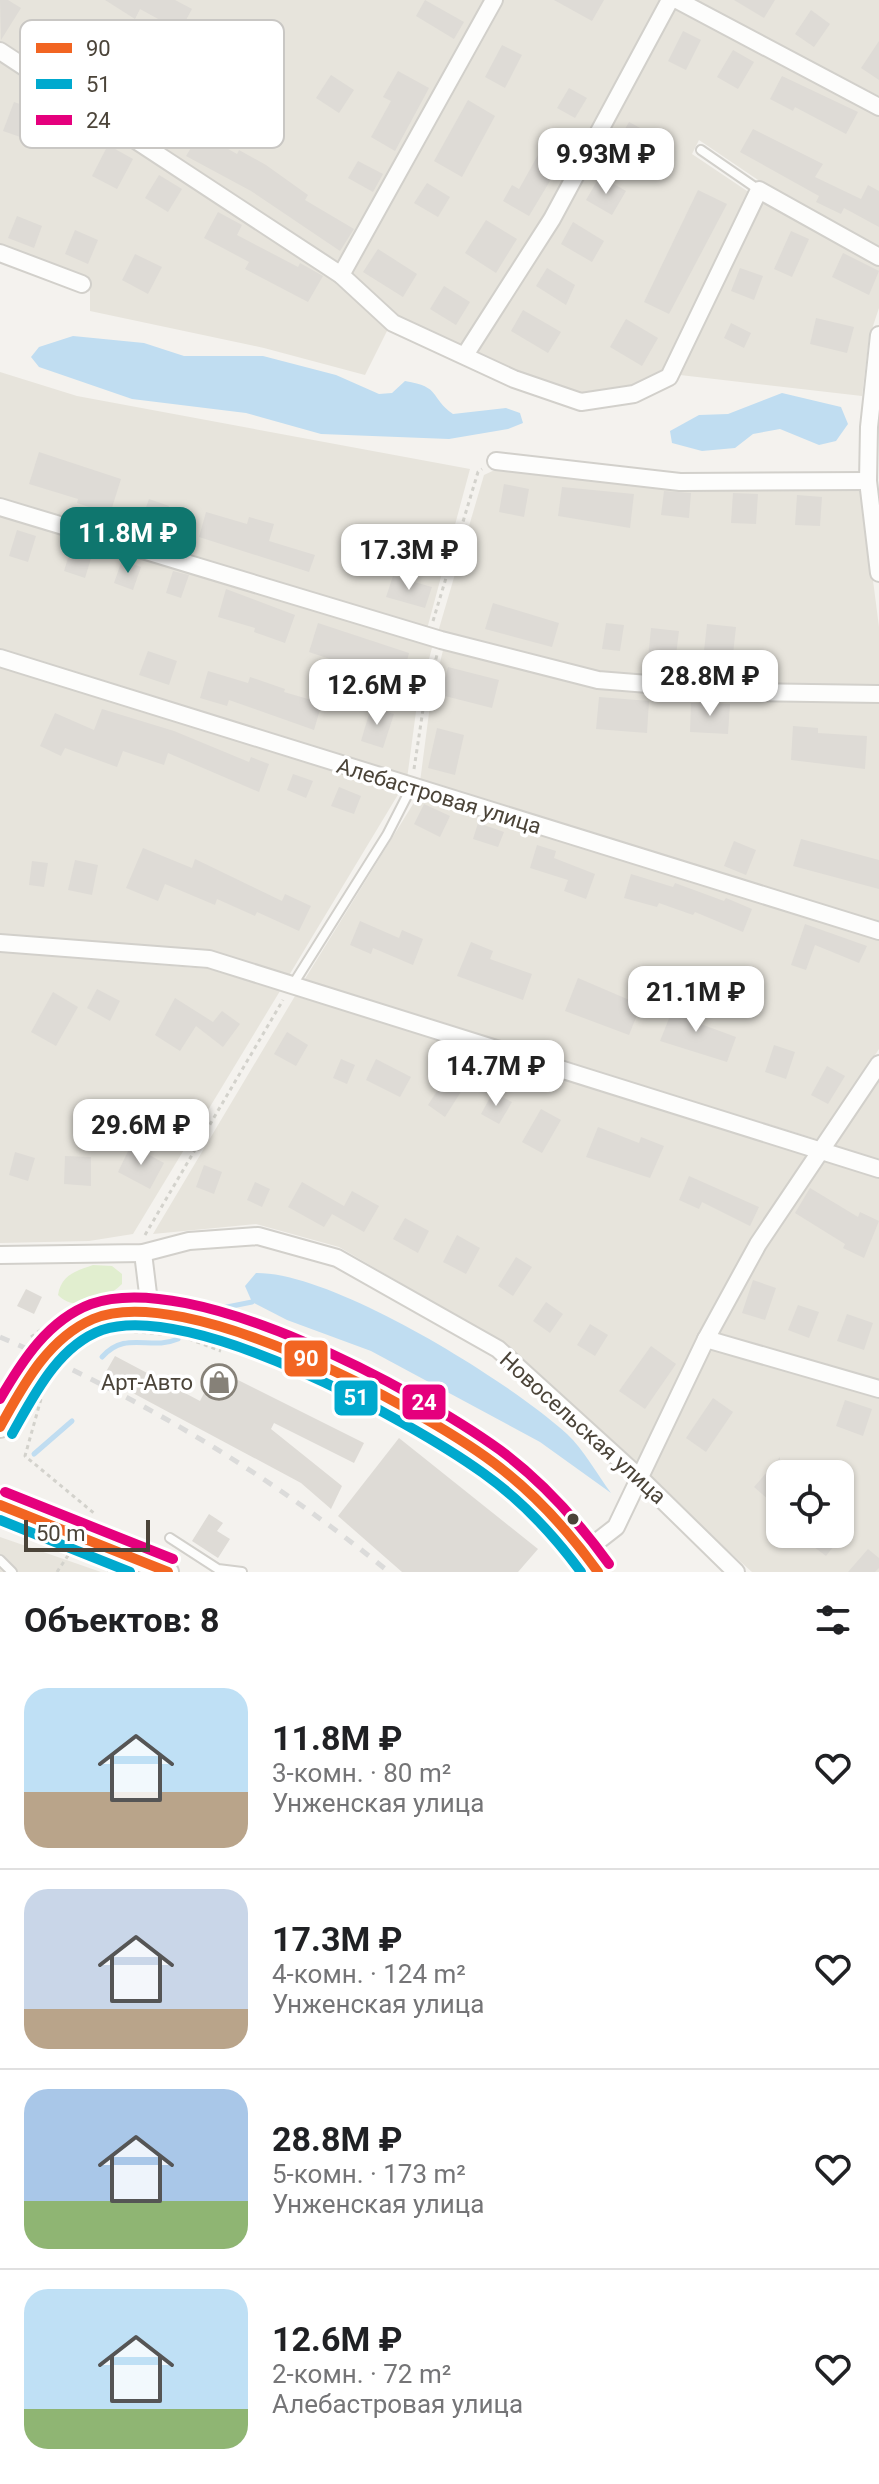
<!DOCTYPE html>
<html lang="ru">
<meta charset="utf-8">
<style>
body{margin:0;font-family:Roboto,sans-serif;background:#f6f6f6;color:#202124;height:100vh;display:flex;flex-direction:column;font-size:30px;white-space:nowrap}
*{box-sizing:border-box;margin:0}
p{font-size:26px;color:#757577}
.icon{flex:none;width:44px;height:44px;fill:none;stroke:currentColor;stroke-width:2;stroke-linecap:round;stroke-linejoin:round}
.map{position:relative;height:1572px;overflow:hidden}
.drawer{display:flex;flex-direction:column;background:#fff;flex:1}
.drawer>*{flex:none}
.buttons{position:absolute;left:766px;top:1460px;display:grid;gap:16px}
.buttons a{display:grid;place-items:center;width:88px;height:88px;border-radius:16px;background:#fff;box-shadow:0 2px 6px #0004;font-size:40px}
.scale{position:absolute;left:24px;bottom:20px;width:126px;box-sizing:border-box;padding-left:8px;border:4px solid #4b4439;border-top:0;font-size:22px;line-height:28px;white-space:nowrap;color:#4b4439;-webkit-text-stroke:6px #fff;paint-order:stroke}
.price{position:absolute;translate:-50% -68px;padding:0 18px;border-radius:16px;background:#fff;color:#222;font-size:26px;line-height:52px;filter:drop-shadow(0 2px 4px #0008)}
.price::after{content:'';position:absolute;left:50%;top:48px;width:24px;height:18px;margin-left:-12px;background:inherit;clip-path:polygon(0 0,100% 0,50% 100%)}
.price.on{background:#0f766e;color:#fff}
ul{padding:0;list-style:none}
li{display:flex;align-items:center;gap:24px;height:200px;padding:0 24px}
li+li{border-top:2px solid #e0e0e0}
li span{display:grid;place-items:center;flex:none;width:224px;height:160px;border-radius:24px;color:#555}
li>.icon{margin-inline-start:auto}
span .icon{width:96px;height:96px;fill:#fffc;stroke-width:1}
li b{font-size:34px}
h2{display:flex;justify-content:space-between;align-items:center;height:96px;padding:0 24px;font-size:34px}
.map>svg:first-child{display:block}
.residential{fill:#e7e4dc;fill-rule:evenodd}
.green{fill:#e1eecf}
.water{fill:#c0ddf1}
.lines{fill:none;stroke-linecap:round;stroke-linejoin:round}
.stream{stroke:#c0ddf1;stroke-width:5}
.building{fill:#dedbd6}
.service-casing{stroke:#d2d0cb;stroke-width:12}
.minor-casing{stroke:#d2d0cb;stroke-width:20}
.tertiary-casing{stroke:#d2d0cb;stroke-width:24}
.path{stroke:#d3d2cc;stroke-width:3;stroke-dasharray:4 4;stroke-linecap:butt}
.service{stroke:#fdfdfc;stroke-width:8}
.minor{stroke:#fdfdfc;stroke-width:16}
.tertiary{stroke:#fdfdfc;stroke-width:20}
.rail{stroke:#dbdbda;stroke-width:5;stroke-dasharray:10 10;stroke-linecap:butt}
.bus-1-casing{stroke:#fff;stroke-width:16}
.bus-2-casing{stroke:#fff;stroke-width:16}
.bus-3-casing{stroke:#fff;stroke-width:16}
.bus-1{stroke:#f26522;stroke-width:10}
.bus-2{stroke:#00a9ce;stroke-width:10}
.bus-3{stroke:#e5007d;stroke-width:10}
.bus-dot{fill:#4b4439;stroke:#fff;stroke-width:3}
.labels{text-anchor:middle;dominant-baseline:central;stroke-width:7;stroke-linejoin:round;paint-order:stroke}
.street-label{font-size:22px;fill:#4b4439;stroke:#fff}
.poi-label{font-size:22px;fill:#4b4439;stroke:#fff;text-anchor:end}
.key{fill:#fff;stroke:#c9c7c4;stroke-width:2}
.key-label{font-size:22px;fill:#4b4439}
.line-badge{stroke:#fff;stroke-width:3}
.badge-label{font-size:22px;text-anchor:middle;font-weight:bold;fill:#fff}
</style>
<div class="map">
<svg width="879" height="1572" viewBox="0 0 879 1572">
<rect width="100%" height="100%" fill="#f4f2ee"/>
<g class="residential">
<path d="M0 0H486L341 265 0 43Z"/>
<path d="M500 0H662L549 213 463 346 395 318 349 272 498 11Z"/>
<path d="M694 0H879V96Z"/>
<path d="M674 5 879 114V248L764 184 699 140 692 154 750 193 662 370 631 386 580 394 521 373 474 350Z"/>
<path d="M0 60 337 277 389 327 365 375 264 348 90 311V280L0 247Z"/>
<path d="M763 201 879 265V308L869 338 862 396 680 375Z"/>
<path d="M0 372 77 396 470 469 427 629 0 499Z"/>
<path d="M501 467 861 487 879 627V688L744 684 596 671 438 632 484 475Z"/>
<path d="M0 512 433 644 417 704 407 779 0 649Z"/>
<path d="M444 646 596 688 722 699 879 700V924L420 782 430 705Z"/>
<path d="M0 664 402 788 288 977 211 950 0 935Z"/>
<path d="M418 796 879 937V1049L820 1140 303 982Z"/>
<path d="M0 952 209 969 280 991 133 1234 89 1241 0 1243Z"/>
<path d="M295 996 814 1153 753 1238 699 1333 638 1467 505 1344 339 1247 256 1224 153 1234Z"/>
<path d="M879 1076V1162L833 1146Z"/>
<path d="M826 1156 879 1175V1381L715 1335 764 1245Z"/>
<path d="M711 1344 879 1396V1572H752L647 1478ZM780 1474H840V1534H780Z"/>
<path d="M0 1537 101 1572H0Z"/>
</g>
<path class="green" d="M93 1265 112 1266 122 1274V1284C107 1299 74 1313 58 1295 61 1275 76 1271 93 1265Z"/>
<g class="water">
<path d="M73 336 144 343 184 356H263L336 375 379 394 392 393 405 381C442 387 429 397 453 414L506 408 520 413 523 423 508 429 449 439 321 434 246 413 132 399 39 367 31 357 39 347Z"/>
<path d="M782 393 841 407 848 424 836 441 819 445 780 429 753 434 735 448 702 451 672 443 670 431 699 415 728 414Z"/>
<path d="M256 1273C334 1272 509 1381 567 1434 584 1450 597 1474 611 1493L540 1442 371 1351 287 1320 252 1302 245 1286Z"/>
</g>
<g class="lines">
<g class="stream">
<path d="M217 1309 252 1302"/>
<path d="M102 1357C126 1330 150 1351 178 1339"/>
<path d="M34 1454 72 1421"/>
</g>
</g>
<g class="building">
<path d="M0 0H8L21 8 1 40Z"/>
<path d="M105 0H175L192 9 180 31 140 9 135 19Z"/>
<path d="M425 0 464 22 454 39 416 16Z"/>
<path d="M554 0H604L592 21Z"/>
<path d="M734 0H775L764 18Z"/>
<path d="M811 10 830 24 814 47 795 34Z"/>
<path d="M683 31 701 40 686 70 668 61Z"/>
<path d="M879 41V80L861 68Z"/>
<path d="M502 45 522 55 505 88 485 77Z"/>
<path d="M733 50 754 62 738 89 717 77Z"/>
<path d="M398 71 429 88 395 151 371 137 391 101 383 97Z"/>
<path d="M331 75 354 90 339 113 316 98Z"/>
<path d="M782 76 858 112 846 134 795 107 793 111 770 99Z"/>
<path d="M569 88 587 98 575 118 557 108Z"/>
<path d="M468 100 495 116 462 177 434 161Z"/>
<path d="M14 102 37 110 26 139 3 131Z"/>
<path d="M629 122 657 137 645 158 617 143Z"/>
<path d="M753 129 823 164 815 177 861 199 868 185 879 191V227L844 208 841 214 816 202 819 196 740 152Z"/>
<path d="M200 133 237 154 239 150 266 165 308 195 305 200 354 229 340 251 251 191 186 156Z"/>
<path d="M108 145 133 159 117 189 92 176Z"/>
<path d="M538 155 559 166 529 216 503 201 512 185 519 189Z"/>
<path d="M358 161 383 174 373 192 348 178Z"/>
<path d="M159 175 182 189 168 212 145 198Z"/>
<path d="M600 176 626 191 612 215 586 200Z"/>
<path d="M427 183 450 197 438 217 414 203Z"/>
<path d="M698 190 727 204 669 314 644 302Z"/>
<path d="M218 212 242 225 237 235 298 267 300 263 323 276 308 302 245 269 249 262 204 238Z"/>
<path d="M17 216 42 226 34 248 8 238Z"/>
<path d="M486 220 517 239 496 273 465 253Z"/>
<path d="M573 222 604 241 592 262 561 244Z"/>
<path d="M75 230 98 240 88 264 65 254Z"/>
<path d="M791 231 809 239 792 277 774 269Z"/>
<path d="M378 249 417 274 403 297 363 272Z"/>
<path d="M843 253 879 271 869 295 832 277Z"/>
<path d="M135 254 162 267 148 294 122 280Z"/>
<path d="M547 268 575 285 566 305 536 286Z"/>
<path d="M740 268 763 276 754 300 731 291Z"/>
<path d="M444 286 470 302 456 325 430 309Z"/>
<path d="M523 310 561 332 548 353 511 331Z"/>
<path d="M816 318 854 327 847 353 810 344Z"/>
<path d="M626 319 658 338 642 366 610 347Z"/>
<path d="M731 323 751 333 744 348 724 338Z"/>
<path d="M39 452 121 479 110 514 77 503 78 499 29 484Z"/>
<path d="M504 484 529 489 524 517 499 512Z"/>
<path d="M562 487 634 494 630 528 558 516Z"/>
<path d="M664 491 691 493 689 518 661 515Z"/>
<path d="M733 493 758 494 756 524 731 523Z"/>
<path d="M797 495 822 497 820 526 795 525Z"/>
<path d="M149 499 169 506 162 528 141 521Z"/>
<path d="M206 512 247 524 249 517 274 524 269 541 315 555 309 572 199 537Z"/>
<path d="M17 530 36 536 28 562 9 556Z"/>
<path d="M72 545 93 552 85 578 64 571Z"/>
<path d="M122 560 141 567 133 590 114 583Z"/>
<path d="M173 571 189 575 181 598 166 593Z"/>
<path d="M393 576 432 587 425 608 386 597Z"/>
<path d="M226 589 295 615 285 643 254 632 255 628 218 617Z"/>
<path d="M493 603 559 623 552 647 485 629Z"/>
<path d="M318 623 409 653 401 683 309 652Z"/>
<path d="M606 623 624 625 620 651 602 649Z"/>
<path d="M707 624 736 627 732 663 703 660Z"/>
<path d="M651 628 679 631 675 663 648 659Z"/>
<path d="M148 651 177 661 169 685 139 675Z"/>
<path d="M448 667 499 680 492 708 441 695Z"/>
<path d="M208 671 248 683 250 677 285 689 284 692 322 703 314 730 229 700 227 706 200 698Z"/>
<path d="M599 697 649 701 647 733 596 729Z"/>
<path d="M691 703 730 704 728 734 690 732Z"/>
<path d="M371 707 394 714 383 748 361 741Z"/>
<path d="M102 709 174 731 249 762 251 757 269 764 259 792 168 753 164 765 123 751 117 767 65 748 61 756 40 746 55 713 94 730Z"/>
<path d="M793 726 818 728V733L867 736 865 769 791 760Z"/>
<path d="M437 728 464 735 455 775 428 768Z"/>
<path d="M293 774 313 781 306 798 287 790Z"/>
<path d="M339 787 361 796 354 814 331 806Z"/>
<path d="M424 804 450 816 440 837 414 824Z"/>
<path d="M478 823 504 832 498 847 473 839Z"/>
<path d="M801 839 879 860V889L793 866Z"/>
<path d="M734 841 756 850 746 875 724 866Z"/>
<path d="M537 845 556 851 554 858 595 874 586 899 564 891 568 880 530 868Z"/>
<path d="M143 848 192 868 195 859 282 901 285 894 311 906 299 931 257 912 255 916 217 899 215 905 165 884 158 901 126 888Z"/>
<path d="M75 860 98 865 92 895 68 890Z"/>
<path d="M32 861 48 863 44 887 29 885Z"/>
<path d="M631 874 673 887 675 883 724 901 726 898 752 909 743 932 695 912 693 915 659 903 657 907 624 898Z"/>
<path d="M360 921 399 938 402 930 423 939 413 965 373 948 371 954 350 945Z"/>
<path d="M805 924 867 946 859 963 815 945 806 970 791 965Z"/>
<path d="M471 942 493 951 490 959 532 974 523 1000 457 976Z"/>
<path d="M578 978 641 1005 629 1035 565 1011Z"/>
<path d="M97 989 120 1001 110 1021 87 1008Z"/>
<path d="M53 992 78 1007 56 1046 31 1032Z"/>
<path d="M175 998 213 1022 222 1011 240 1024 223 1047 196 1026 180 1051 155 1035Z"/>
<path d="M676 1001 702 1011 698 1023 736 1037 727 1062 660 1041Z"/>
<path d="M287 1032 308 1045 296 1066 274 1054Z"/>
<path d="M774 1045 795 1052 786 1079 765 1072Z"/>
<path d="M341 1059 355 1065 347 1084 333 1078Z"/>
<path d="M376 1059 411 1077 400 1097 366 1080Z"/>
<path d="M827 1066 845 1076 828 1104 811 1095Z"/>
<path d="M445 1079 462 1090 445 1117 428 1105Z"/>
<path d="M493 1092 512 1102 499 1124 481 1114Z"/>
<path d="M541 1109 561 1120 542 1153 522 1142Z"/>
<path d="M598 1127 639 1143 641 1137 664 1146 650 1178 586 1157Z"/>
<path d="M131 1145 164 1163 150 1189 118 1172Z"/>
<path d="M15 1152 35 1158 28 1181 9 1175Z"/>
<path d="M65 1156 91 1157V1186L64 1184Z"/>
<path d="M204 1165 222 1172 214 1194 196 1187Z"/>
<path d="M689 1176 759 1207 750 1226 702 1202 699 1209 679 1200Z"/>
<path d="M255 1182 270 1189 262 1207 247 1200Z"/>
<path d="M302 1182 344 1206 352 1191 379 1206 364 1232 332 1214 324 1227 288 1207Z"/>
<path d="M810 1188 858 1217 860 1212 879 1221 864 1258 843 1248 845 1244 795 1213Z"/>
<path d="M405 1218 429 1231 418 1253 393 1239Z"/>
<path d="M457 1235 480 1248 466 1274 443 1262Z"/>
<path d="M516 1257 532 1267 513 1296 498 1286Z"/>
<path d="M753 1280 776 1288 765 1320 742 1313Z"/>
<path d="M26 1289 42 1297 34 1314 17 1306Z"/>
<path d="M546 1302 563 1314 550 1333 533 1321Z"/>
<path d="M798 1305 819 1312 809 1338 788 1330Z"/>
<path d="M847 1314 873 1323 864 1350 837 1341Z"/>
<path d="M590 1324 608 1335 595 1356 577 1345Z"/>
<path d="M651 1346 676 1364 645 1409 619 1391Z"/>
<path d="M115 1356 200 1401 216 1369 364 1443 354 1463 274 1423 271 1429 342 1486 331 1509 301 1483 103 1377Z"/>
<path d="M713 1398 733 1412 706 1452 686 1438Z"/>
<path d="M845 1400 872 1409 863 1436 836 1426Z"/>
<path d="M399 1438 538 1549 518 1572H402L338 1516Z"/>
<path d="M780 1457V1489L770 1501 754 1487Z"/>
<path d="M209 1514 223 1523 217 1531 230 1539 218 1558 192 1541Z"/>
<path d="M797 1534H843L826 1556Z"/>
<path d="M868 1549 879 1558V1568L875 1572H848Z"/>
</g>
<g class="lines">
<defs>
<g id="service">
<path d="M701 150 759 190"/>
<path d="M292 986 387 835 411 788"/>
<path d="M170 1538 218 1569 242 1572"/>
<path d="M0 1560 12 1572"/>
<path d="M113 1572 123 1556"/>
</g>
<g id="minor">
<path d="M677 0 879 107"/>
<path d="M0 51 341 275 393 323 514 379 581 402 634 394 669 377 759 190 879 257"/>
<path d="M0 253 82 284"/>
<path d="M341 275 494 0"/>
<path d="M879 335 869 427 868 481 879 573"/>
<path d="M465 355 552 219 670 0"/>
<path d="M496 461 680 482 868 481"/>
<path d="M0 507 441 640 598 680 748 692 879 694"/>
<path d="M0 658 879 931"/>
<path d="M0 943 209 959 879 1169"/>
<path d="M143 1253 150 1310"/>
<path d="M0 1255 143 1253 189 1241 258 1236 337 1258 498 1349 641 1479 736 1572"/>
<path d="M706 1339 879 1389"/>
<path d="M585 1551 616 1527 706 1339 758 1244 879 1064"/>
</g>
<g id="tertiary">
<path d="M0 1427C28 1378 55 1323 116 1312 164 1304 219 1326 263 1343 380 1388 530 1461 598 1572"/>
<path d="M0 1505 168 1572"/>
</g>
</defs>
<use href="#service" class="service-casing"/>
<use href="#minor" class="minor-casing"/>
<use href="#tertiary" class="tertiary-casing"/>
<g class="path">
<path d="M433 621 478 472 482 469"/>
<path d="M414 769 424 703 437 655"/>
<path d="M145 1235 283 1000"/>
<path d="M126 1331 174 1335"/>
<path d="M31 1337 60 1316"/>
<path d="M189 1339 221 1351"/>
<path d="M41 1399 25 1456 95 1514"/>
<path d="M57 1572 69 1554"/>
</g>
<use href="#service" class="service"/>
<use href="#minor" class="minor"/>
<use href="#tertiary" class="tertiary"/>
<path class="rail" d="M0 1337C141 1397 270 1475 389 1572"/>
<defs>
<g id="bus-1">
<path d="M0 1427C23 1386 47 1339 93 1319 183 1280 419 1407 494 1463 535 1494 568 1530 598 1572"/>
<path d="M0 1505 168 1572"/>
</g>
<g id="bus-2">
<path d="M12 1434C34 1395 58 1346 102 1330 191 1300 409 1420 483 1473 521 1500 553 1534 581 1572"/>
<path d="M0 1520 130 1572"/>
</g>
<g id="bus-3">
<path d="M0 1399C22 1361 48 1320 91 1304 192 1268 417 1390 500 1450 543 1482 578 1521 609 1564"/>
<path d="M5 1492 173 1559"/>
</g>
</defs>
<use href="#bus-1" class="bus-1-casing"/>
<use href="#bus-2" class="bus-2-casing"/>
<use href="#bus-3" class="bus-3-casing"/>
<use href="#bus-1" class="bus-1"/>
<use href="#bus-2" class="bus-2"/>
<use href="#bus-3" class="bus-3"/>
</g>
<defs>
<symbol id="shop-ring" viewBox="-11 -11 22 22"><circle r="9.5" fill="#fff" stroke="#868178" stroke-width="1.5"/><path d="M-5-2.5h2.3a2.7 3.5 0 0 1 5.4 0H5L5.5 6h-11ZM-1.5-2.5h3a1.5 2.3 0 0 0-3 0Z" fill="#868178"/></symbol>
</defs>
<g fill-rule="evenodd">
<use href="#shop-ring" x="199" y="1362" width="40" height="40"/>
</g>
<circle class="bus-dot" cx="573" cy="1519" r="7"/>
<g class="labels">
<g class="street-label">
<text transform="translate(439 796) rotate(17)">Алебастровая улица</text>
<text transform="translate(583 1428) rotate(42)">Новосельская улица</text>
</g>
<g class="poi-label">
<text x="193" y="1382">Арт-Авто</text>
</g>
</g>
<rect x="20" y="20" width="264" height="128" rx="12" class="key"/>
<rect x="36" y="43" width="36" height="10" fill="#f26522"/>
<rect x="36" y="79" width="36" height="10" fill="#00a9ce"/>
<rect x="36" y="115" width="36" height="10" fill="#e5007d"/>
<g class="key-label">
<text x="86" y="56">90</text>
<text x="86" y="92">51</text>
<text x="86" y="128">24</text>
</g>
<g class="line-badge">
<rect x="283" y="1339" width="46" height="39" rx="8" fill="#f26522"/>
<rect x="333" y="1379" width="46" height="38" rx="8" fill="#00a9ce"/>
<rect x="401" y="1383" width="46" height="38" rx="8" fill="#e5007d"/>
</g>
<g class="badge-label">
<text x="306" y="1366">90</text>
<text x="356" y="1405">51</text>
<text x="424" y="1410">24</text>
</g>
</svg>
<div class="buttons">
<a><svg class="icon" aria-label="locate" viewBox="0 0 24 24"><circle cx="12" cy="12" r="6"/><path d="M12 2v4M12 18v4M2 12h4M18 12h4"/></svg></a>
</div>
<div class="scale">50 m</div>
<b class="price" style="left:606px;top:196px">9.93M ₽</b>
<b class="price on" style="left:128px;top:575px">11.8M ₽</b>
<b class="price" style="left:409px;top:592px">17.3M ₽</b>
<b class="price" style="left:710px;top:718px">28.8M ₽</b>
<b class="price" style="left:377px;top:727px">12.6M ₽</b>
<b class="price" style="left:696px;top:1034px">21.1M ₽</b>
<b class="price" style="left:496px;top:1108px">14.7M ₽</b>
<b class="price" style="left:141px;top:1167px">29.6M ₽</b>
</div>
<section class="drawer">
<h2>Объектов: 8<svg class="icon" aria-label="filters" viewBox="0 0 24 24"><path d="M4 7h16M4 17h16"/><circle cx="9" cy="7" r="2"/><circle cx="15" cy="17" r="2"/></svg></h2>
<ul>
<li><span style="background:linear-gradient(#bfe0f5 65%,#b9a48a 0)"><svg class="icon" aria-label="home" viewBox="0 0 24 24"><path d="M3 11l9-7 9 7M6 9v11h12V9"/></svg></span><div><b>11.8M ₽</b><p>3-комн. · 80 m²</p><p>Унженская улица</p></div><svg class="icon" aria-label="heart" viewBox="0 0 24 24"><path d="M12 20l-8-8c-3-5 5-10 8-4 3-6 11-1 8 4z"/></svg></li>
<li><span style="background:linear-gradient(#c9d6e8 75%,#b9a48a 0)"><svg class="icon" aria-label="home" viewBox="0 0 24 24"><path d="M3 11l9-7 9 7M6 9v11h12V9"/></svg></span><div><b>17.3M ₽</b><p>4-комн. · 124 m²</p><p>Унженская улица</p></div><svg class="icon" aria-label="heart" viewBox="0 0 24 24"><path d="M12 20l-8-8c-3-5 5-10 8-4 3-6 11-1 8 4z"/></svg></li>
<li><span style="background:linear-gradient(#a9c7e8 70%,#8fb573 0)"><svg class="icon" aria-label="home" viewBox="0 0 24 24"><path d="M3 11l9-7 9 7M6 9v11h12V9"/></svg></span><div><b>28.8M ₽</b><p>5-комн. · 173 m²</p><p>Унженская улица</p></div><svg class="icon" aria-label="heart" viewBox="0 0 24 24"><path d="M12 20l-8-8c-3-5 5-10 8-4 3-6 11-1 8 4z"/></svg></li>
<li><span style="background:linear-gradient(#bfe0f5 75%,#8fb573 0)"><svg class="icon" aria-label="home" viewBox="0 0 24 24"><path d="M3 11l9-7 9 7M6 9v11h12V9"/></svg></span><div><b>12.6M ₽</b><p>2-комн. · 72 m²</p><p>Алебастровая улица</p></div><svg class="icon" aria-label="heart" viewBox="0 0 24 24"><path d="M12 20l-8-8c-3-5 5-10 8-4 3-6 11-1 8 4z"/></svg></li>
</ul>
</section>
